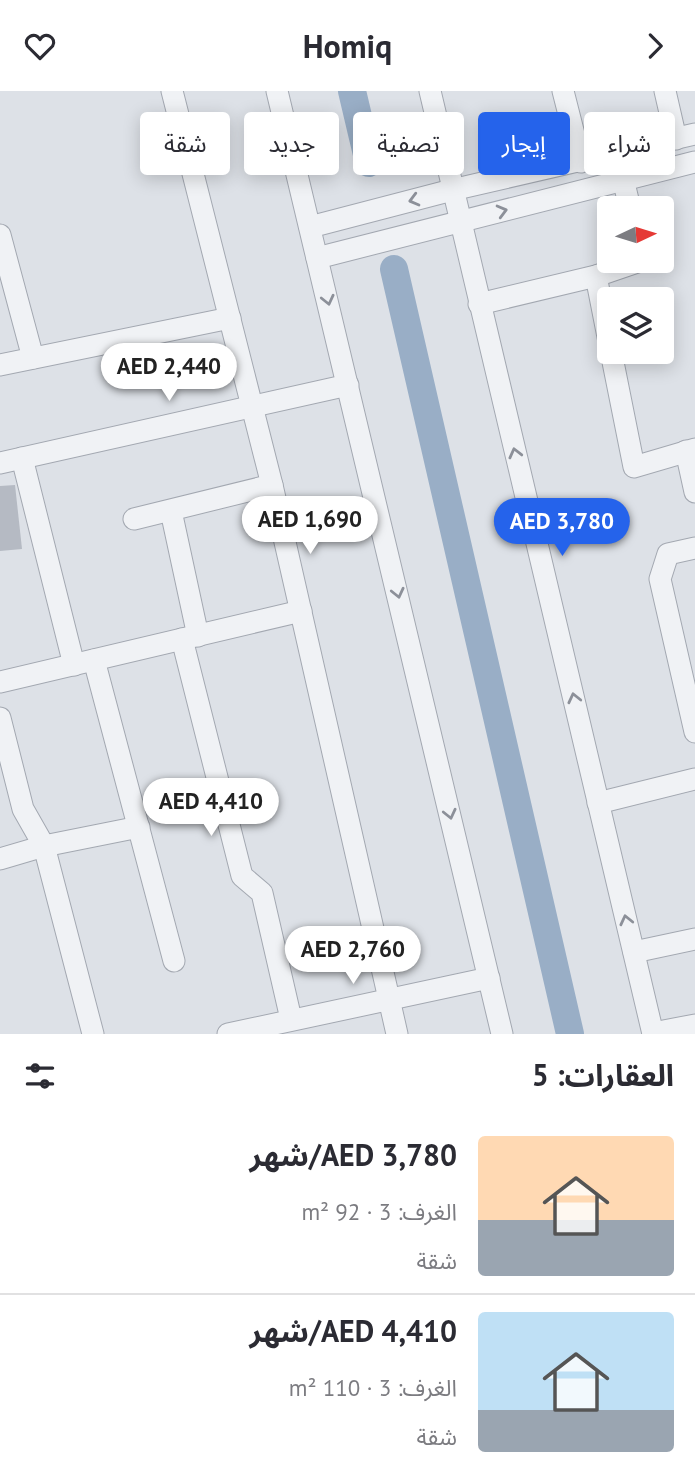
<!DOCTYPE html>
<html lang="ar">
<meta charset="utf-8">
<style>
body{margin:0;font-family:"PT Sans","Noto Sans Arabic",sans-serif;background:#f7f7f7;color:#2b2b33;direction:rtl;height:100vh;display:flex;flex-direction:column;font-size:26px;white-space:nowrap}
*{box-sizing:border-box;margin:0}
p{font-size:23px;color:#7c7c81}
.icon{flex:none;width:38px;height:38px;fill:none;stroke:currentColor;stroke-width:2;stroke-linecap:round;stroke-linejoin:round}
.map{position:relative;height:943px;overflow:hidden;direction:ltr}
.sheet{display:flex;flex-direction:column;background:#fff;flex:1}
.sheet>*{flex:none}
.hud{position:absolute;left:21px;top:21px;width:654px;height:63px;direction:rtl;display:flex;gap:14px}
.needle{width:46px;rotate:86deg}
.fabs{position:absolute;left:597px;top:105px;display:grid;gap:14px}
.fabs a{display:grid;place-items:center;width:77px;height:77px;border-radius:7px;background:#fff;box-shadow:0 4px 18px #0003;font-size:35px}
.price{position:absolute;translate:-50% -60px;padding:0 16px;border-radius:24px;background:#fff;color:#222;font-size:23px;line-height:46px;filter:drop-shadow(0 2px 4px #0008)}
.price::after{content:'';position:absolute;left:50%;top:42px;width:21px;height:16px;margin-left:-10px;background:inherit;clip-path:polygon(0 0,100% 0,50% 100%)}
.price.selected{background:#2563eb;color:#fff}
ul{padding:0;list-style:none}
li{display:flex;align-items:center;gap:21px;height:175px;padding:0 21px}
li+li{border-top:2px solid #e1e1e2}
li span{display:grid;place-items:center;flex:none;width:196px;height:140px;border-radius:7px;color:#555}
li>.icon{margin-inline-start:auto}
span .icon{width:84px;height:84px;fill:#fffc;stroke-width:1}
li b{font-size:30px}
h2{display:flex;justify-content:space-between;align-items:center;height:84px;padding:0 21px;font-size:30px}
.chip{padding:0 24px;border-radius:7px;background:#fff;box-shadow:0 4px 18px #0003;font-size:24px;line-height:63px}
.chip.selected{background:#2563eb;color:#fff}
header{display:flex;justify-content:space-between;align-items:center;height:91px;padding:0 21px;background:#fff;font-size:32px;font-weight:700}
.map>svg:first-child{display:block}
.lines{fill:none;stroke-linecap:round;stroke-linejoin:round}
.river{stroke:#99aec6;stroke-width:28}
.building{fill:#b5bac3}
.minor-casing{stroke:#a3a8b1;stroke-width:23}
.minor{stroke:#f0f2f5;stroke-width:21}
.oneway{stroke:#8c9099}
</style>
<header><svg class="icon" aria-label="forward" viewBox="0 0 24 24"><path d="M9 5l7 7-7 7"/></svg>Homiq<svg class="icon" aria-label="heart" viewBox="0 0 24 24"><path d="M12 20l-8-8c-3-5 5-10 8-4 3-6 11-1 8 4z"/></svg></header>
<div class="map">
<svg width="695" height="943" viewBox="0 0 695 943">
<rect width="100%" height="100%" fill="#dde1e7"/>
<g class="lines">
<g class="river">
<path d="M352 0 369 72"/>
<path d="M394 178 570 943"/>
</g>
</g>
<path class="building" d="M15 394 22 458 0 460V395Z"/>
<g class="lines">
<defs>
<g id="minor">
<path d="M172 0 272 394 397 943"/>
<path d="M277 0 502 943"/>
<path d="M430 0 653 943"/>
<path d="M563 0 581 71"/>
<path d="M665 0 676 48"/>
<path d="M623 88 630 117"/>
<path d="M310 136 452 99 695 43"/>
<path d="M0 144 33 267"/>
<path d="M317 167 695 71"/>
<path d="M596 185 609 251"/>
<path d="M479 213 596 185 640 170"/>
<path d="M611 261 634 376 695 358"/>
<path d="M0 274 230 227"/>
<path d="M686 360 695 401"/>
<path d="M22 367 74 574"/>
<path d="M0 372 348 294"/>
<path d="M171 420 198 545"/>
<path d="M134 428 272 394"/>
<path d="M695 457 668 463 660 488 695 641"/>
<path d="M182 548 242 785 262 802 291 928"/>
<path d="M94 569 174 870"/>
<path d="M0 591 301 520"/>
<path d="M0 627 23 718 44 755 93 943"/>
<path d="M598 712 695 688"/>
<path d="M0 768 44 755 139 736"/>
<path d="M634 861 695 848"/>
<path d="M653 942 695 934"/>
<path d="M228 943 489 887"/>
</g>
</defs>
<use href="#minor" class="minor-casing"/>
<use href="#minor" class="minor"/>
</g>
<defs><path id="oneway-chevron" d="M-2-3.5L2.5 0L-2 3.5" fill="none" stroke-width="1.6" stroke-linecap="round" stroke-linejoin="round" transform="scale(1.75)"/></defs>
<g class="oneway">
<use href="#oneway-chevron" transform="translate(414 109) rotate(165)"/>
<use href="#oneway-chevron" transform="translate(502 120) rotate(-15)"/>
<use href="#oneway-chevron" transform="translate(328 209) rotate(77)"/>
<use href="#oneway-chevron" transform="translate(515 362) rotate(-104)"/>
<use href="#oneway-chevron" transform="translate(398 502) rotate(77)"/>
<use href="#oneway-chevron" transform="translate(574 607) rotate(-103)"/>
<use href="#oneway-chevron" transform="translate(450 723) rotate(77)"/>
<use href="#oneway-chevron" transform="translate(626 829) rotate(-103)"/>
</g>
</svg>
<div class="fabs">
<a><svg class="needle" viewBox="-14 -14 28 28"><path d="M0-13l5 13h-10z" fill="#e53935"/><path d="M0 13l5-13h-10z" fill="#7c7c81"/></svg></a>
<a><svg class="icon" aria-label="layers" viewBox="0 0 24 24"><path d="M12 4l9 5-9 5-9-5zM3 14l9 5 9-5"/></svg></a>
</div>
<b class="price" style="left:169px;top:312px">AED 2,440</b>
<b class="price" style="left:310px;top:465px">AED 1,690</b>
<b class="price selected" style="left:562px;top:467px">AED 3,780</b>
<b class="price" style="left:211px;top:747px">AED 4,410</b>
<b class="price" style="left:353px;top:895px">AED 2,760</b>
<div class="hud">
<a class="chip">شراء</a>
<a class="chip selected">إيجار</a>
<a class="chip">تصفية</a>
<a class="chip">جديد</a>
<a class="chip">شقة</a>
</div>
</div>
<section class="sheet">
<h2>العقارات: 5<svg class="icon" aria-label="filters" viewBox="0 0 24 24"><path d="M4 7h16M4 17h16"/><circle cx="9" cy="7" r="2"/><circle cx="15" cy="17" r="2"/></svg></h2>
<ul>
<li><span style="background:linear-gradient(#ffd9b3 60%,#9aa5b1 0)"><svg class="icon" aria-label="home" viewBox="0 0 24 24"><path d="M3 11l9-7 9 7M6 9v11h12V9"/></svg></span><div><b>AED 3,780/شهر</b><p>الغرف: 3 · 92 m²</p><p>شقة</p></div></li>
<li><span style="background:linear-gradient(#bfe0f5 70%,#9aa5b1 0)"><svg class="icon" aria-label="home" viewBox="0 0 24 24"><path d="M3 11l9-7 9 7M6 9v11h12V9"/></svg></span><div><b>AED 4,410/شهر</b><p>الغرف: 3 · 110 m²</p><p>شقة</p></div></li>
</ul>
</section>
